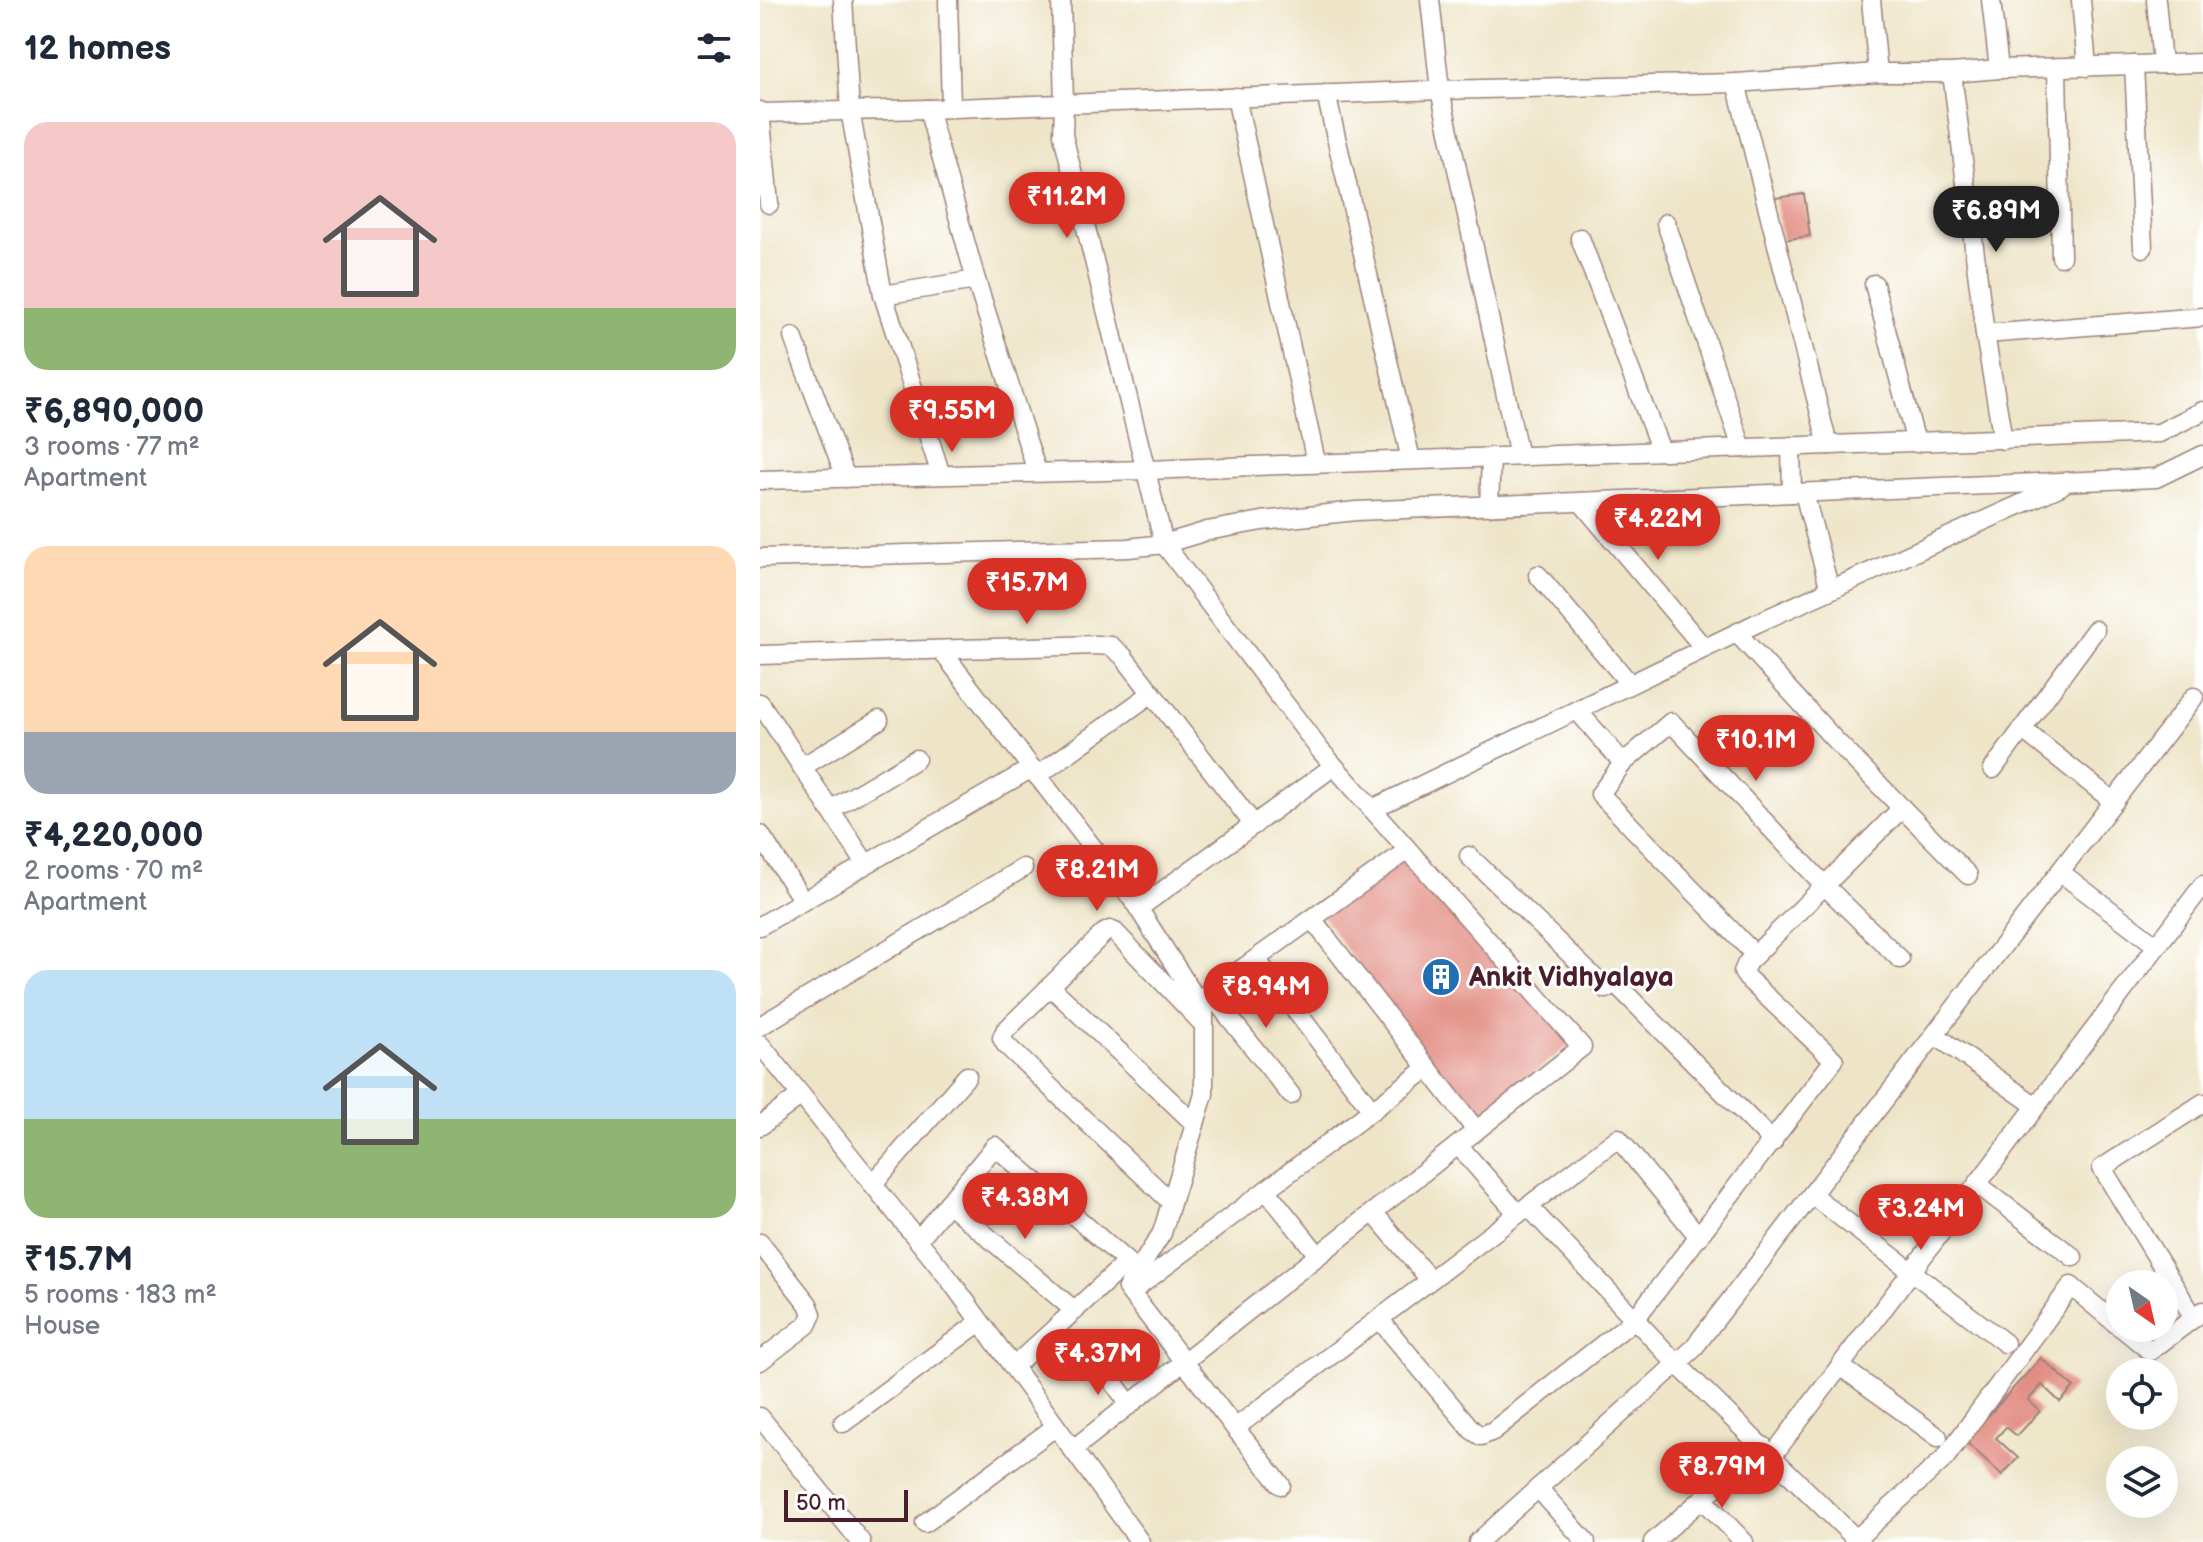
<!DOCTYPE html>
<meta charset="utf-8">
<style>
body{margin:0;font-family:"Balsamiq Sans",sans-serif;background:#f6f6f7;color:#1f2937;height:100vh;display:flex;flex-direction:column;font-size:30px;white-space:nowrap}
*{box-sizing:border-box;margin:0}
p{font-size:26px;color:#747a83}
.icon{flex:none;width:44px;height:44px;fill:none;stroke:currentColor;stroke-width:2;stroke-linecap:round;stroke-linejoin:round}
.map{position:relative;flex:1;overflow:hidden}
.sheet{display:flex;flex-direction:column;background:#fff;width:760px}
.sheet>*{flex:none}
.needle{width:52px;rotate:146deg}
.fabs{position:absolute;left:1346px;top:1270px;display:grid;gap:16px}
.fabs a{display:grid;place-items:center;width:72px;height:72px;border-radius:50%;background:#fff;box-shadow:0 8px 32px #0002;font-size:40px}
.scale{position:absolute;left:24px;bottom:20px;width:124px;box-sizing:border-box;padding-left:8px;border:4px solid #4a1f2b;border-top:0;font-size:22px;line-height:28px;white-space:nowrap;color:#4a1f2b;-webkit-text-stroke:6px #fff;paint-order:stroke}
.price{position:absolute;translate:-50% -68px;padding:0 18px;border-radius:28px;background:#d93025;color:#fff;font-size:26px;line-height:52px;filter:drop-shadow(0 2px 4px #0008)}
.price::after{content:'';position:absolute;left:50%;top:48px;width:24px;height:18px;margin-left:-12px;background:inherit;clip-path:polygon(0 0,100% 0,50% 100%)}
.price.selected{background:#222;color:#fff}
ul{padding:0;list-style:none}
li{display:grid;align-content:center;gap:16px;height:424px;padding:0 24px}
li span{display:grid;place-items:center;height:248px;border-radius:24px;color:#555}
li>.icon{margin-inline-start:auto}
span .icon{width:144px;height:144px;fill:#fffc;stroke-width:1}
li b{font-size:34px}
h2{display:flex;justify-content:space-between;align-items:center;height:96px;padding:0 24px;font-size:34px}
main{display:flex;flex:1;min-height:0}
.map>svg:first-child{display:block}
.building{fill:#e28c82}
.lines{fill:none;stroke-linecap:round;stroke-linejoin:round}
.minor-casing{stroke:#9c827a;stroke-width:21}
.minor{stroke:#fff;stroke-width:18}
.labels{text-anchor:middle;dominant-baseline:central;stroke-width:6;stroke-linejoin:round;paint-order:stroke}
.poi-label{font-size:28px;font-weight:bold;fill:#4a1f2b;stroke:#fff;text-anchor:start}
</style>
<main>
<section class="sheet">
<h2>12 homes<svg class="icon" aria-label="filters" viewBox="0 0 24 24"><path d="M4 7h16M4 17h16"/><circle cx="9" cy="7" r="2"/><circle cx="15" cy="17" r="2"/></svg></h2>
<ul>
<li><span style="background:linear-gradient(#f6c9c9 75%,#8fb573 0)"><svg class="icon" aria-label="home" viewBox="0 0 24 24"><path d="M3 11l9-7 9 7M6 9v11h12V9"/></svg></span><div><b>₹6,890,000</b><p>3 rooms · 77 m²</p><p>Apartment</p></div></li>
<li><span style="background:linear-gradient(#ffd9b3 75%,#9aa5b1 0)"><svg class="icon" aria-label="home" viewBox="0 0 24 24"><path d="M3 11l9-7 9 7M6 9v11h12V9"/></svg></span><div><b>₹4,220,000</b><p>2 rooms · 70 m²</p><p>Apartment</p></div></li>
<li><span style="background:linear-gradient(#bfe0f5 60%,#8fb573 0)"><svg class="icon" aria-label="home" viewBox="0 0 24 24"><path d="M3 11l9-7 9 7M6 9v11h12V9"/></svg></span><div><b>₹15.7M</b><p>5 rooms · 183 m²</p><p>House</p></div></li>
</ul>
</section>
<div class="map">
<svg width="1443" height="1542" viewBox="0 0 1443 1542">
<rect width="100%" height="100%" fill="#fff"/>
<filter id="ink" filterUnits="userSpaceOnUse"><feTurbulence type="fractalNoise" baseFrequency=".0125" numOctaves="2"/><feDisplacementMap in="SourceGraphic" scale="16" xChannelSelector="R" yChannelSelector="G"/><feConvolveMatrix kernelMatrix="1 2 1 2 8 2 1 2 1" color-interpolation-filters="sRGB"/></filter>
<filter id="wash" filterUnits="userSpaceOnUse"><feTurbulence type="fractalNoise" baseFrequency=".006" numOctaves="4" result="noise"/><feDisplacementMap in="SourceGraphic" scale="32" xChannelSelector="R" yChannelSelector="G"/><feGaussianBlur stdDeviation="1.8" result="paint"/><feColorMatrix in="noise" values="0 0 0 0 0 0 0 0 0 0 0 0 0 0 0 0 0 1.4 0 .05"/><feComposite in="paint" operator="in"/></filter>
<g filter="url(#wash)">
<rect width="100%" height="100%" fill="#eee5c8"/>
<g id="blocks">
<g class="building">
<path d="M1044 194 1050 236 1022 240 1015 198Z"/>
<path d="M642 854 816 1040 711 1123 560 913Z"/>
<path d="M1281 1358 1314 1387 1300 1402 1282 1385 1268 1400 1280 1411 1257 1436 1246 1427 1236 1438 1258 1458 1242 1475 1205 1441Z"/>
</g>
</g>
</g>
<g filter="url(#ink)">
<use href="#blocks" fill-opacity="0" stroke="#9c827a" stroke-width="2"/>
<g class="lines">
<defs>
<g id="minor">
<path d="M83 0 90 110 123 295 181 475"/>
<path d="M188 0 191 107"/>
<path d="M301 0 304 103 303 135 404 544 560 750 822 1047 312 1450"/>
<path d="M670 0 680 90 759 456"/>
<path d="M1111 0 1118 73"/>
<path d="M1231 0 1239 69"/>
<path d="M1321 0 1327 67"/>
<path d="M1396 0 1402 64"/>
<path d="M1374 65 1383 248"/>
<path d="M1297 68 1301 257"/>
<path d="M1192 73 1225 334 1243 440"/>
<path d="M976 83 1068 445"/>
<path d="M566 94 651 460"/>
<path d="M476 97 556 462"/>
<path d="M168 109 216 280 277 472"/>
<path d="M0 111 9 204"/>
<path d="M0 113 168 109 680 90 976 83 1118 73H1192L1239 69 1443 63"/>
<path d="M906 223 982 448"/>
<path d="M820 238 901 451"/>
<path d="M1114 284 1156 443"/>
<path d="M123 295 216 280"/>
<path d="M1225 334 1443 317"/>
<path d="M33 337 86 478"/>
<path d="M1031 446 1032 493"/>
<path d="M0 480 386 470 1399 433 1443 411"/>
<path d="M1044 493 1070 590"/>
<path d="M821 502 944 648"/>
<path d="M729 506 731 457"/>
<path d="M0 558 368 548 404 544 447 531 502 521 596 511 1396 478 1443 455"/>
<path d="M778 575 870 684"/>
<path d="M977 633 1074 739 1208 875"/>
<path d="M181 650 373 900 444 1011V1094L402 1233 367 1288 475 1428 521 1485"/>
<path d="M0 655 336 645 351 646 363 656 494 825"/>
<path d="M0 703 106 864"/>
<path d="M817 710 863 763 911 722 1065 886 1140 959"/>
<path d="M1262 729 1354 802"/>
<path d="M863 763 840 794 995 955"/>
<path d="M42 767 119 720"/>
<path d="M1233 769 1335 630"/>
<path d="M277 776 392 693"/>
<path d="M612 809 997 623 1301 486"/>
<path d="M70 810 156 759"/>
<path d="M0 834 43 901"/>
<path d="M709 856 846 989 854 982 1013 1142"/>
<path d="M1300 872 1397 946"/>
<path d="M379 908 574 766"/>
<path d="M552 919 716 1130"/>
<path d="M0 926 272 768"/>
<path d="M496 959 612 1110"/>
<path d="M290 986 435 1124"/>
<path d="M449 992 531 1095"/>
<path d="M437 1001 648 850"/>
<path d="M0 1026 263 868"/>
<path d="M1175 1035 1276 1106"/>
<path d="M0 1044 190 1280 380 1542"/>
<path d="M0 1126 41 1095"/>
<path d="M698 1145 758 1214"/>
<path d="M113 1184 207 1076"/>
<path d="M1217 1184 1313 1257"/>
<path d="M506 1190 558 1255"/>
<path d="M1052 1195 1245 1343"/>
<path d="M411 1202 246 1045 242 1038 245 1031 344 933 350 930 355 932 442 1023"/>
<path d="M188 1203 315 1311"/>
<path d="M768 1206 917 1364 1096 1539"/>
<path d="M613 1212 670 1280"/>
<path d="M158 1240 235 1146 367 1262 253 1367"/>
<path d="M0 1243 48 1304 52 1314 47 1325 0 1361"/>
<path d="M371 1292 668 1068"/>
<path d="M1434 1318 1342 1168 1443 1103"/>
<path d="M619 1319 712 1430 721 1436 733 1431 875 1319 1074 1060 987 978 983 972 987 963 1142 808"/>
<path d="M1362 1328 1390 1351 1443 1311"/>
<path d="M340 1364 370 1405"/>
<path d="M1080 1366 1178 1437"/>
<path d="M0 1417 101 1542"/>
<path d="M83 1423 220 1322"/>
<path d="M475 1428 858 1138 939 1237"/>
<path d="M1013 1455 1443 885"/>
<path d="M778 1488 826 1542"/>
<path d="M943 1499 984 1542"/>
<path d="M165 1523 295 1427"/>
<path d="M718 1542 932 1350 1434 697"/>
<path d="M893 1542 1003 1446"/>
<path d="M1093 1542 1185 1458 1311 1286 1360 1327"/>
</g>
</defs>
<use href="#minor" class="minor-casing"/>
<use href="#minor" class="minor"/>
</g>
</g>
<defs>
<symbol id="building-disc" viewBox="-11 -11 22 22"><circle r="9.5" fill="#1f6fb2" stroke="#fff"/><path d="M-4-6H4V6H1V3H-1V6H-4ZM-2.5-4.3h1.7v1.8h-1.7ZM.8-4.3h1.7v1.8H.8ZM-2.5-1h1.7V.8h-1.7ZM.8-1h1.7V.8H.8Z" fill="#fff"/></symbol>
</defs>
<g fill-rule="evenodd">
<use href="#building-disc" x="659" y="955" width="44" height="44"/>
</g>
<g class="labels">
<g class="poi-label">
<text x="709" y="977">Ankit Vidhyalaya</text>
</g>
</g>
</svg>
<div class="fabs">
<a><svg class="needle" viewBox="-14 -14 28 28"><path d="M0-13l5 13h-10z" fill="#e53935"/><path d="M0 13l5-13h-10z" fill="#747a83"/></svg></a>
<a><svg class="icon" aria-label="locate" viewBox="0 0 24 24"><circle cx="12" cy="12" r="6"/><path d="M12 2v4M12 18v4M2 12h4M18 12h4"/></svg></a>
<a><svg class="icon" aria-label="layers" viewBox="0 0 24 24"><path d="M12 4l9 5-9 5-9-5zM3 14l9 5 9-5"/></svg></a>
</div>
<div class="scale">50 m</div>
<b class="price" style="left:307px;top:240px">₹11.2M</b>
<b class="price selected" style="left:1236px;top:254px">₹6.89M</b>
<b class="price" style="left:192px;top:454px">₹9.55M</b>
<b class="price" style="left:898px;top:562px">₹4.22M</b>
<b class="price" style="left:267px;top:626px">₹15.7M</b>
<b class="price" style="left:996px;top:783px">₹10.1M</b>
<b class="price" style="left:337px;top:913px">₹8.21M</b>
<b class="price" style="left:506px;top:1030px">₹8.94M</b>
<b class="price" style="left:265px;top:1241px">₹4.38M</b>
<b class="price" style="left:1161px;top:1252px">₹3.24M</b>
<b class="price" style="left:338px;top:1397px">₹4.37M</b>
<b class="price" style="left:962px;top:1510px">₹8.79M</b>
</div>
</main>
